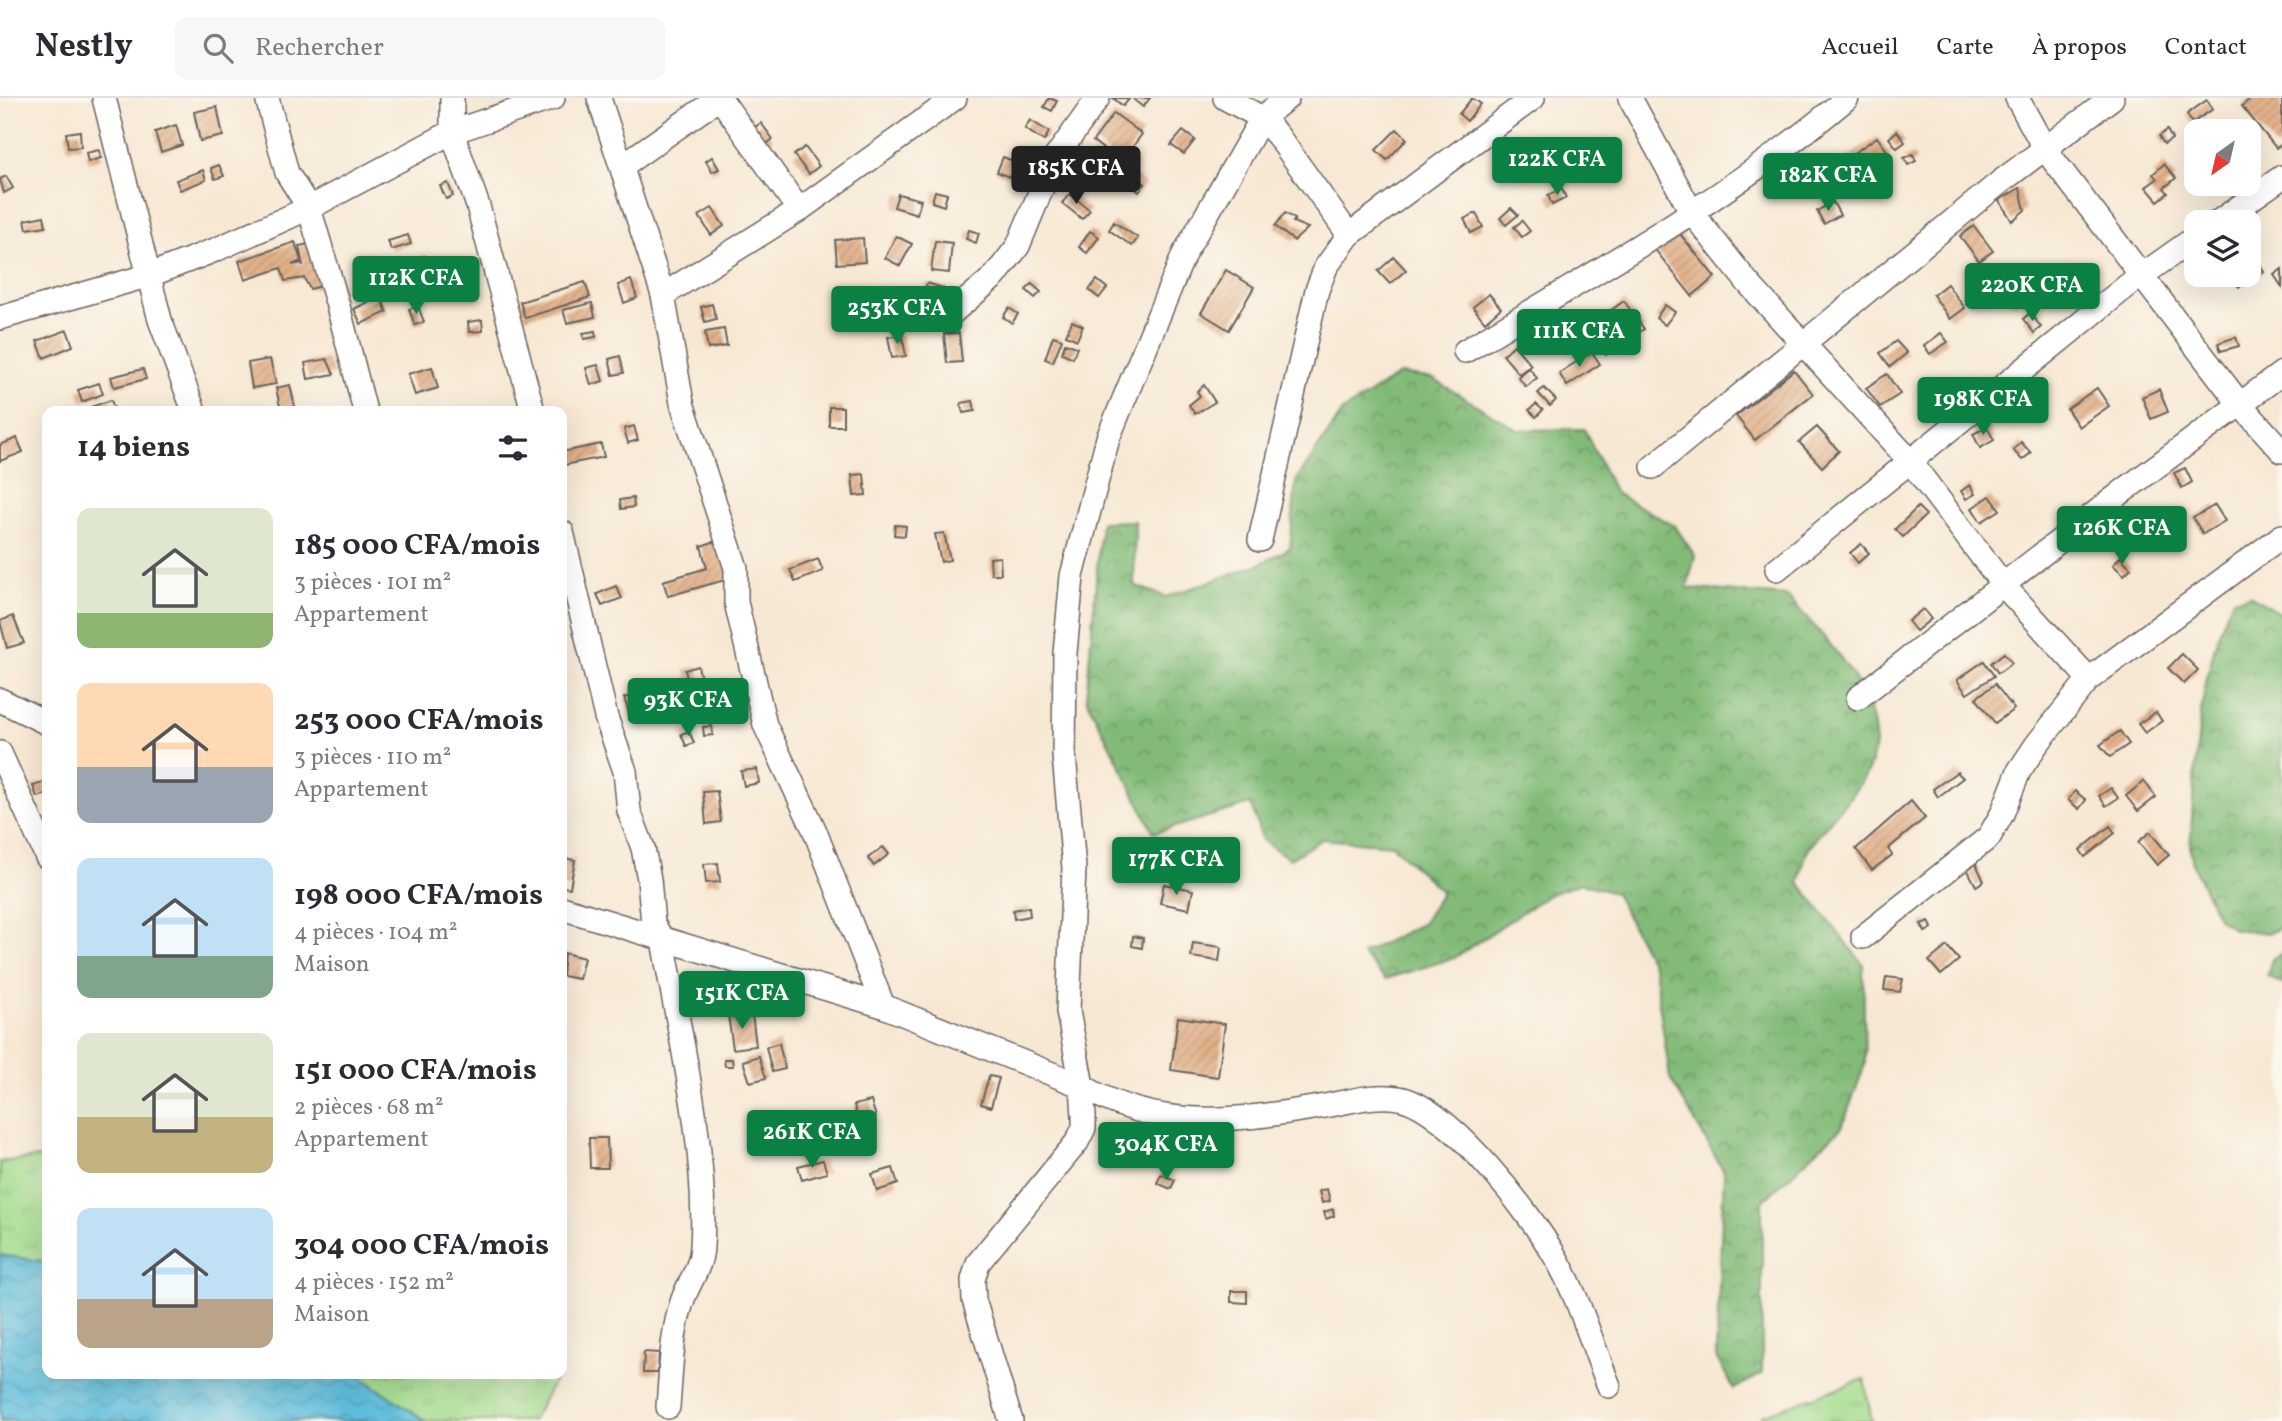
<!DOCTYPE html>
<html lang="fr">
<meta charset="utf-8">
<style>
body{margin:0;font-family:Vollkorn,serif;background:#f7f7f7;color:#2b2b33;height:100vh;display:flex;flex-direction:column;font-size:26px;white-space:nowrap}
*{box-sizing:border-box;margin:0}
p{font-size:23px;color:#7c7c81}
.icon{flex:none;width:38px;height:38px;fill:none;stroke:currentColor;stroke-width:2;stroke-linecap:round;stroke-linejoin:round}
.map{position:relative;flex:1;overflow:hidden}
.side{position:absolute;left:42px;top:308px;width:525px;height:973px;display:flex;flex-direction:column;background:#fff;border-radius:14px;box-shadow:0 7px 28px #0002}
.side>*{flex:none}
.needle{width:46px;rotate:214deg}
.buttons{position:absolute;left:2184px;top:21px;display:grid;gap:14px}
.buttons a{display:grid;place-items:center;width:77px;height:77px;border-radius:14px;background:#fff;box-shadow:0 7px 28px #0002;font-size:35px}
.price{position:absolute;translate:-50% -60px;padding:0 16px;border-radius:7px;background:#0b8043;color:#fff;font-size:23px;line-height:46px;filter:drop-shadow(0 2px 4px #0008)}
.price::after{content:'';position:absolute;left:50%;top:42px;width:21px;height:16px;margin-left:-10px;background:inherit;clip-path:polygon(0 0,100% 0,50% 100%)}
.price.selected{background:#222;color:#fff}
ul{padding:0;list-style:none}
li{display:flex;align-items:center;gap:21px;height:175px;padding:0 35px}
li span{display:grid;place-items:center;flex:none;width:196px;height:140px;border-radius:14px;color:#555}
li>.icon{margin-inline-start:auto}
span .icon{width:84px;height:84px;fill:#fffc;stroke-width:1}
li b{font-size:30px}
h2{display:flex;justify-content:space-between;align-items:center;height:84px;padding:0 35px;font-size:30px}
header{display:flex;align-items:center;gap:42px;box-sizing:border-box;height:98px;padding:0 35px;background:#fff;border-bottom:2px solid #e1e1e2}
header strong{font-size:33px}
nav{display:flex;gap:38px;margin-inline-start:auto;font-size:24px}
.search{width:490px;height:63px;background:#f7f7f7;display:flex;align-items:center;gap:18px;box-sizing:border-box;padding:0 24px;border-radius:14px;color:#7c7c81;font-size:26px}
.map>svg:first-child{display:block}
.grass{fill:url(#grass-tufts);stroke:#607c54;stroke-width:2}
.forest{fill:url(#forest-crowns);stroke:#4f6c4a;stroke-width:2}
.water{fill:url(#water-waves);stroke:#3d6c7c;stroke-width:2}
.building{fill:url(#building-hatch)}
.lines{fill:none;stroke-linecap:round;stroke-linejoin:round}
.minor-casing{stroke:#69635c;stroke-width:26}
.minor{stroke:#fff;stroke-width:23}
</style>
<header>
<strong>Nestly</strong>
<div class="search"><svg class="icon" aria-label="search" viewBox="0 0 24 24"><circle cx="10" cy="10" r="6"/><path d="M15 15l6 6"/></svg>Rechercher</div>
<nav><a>Accueil</a><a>Carte</a><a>À propos</a><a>Contact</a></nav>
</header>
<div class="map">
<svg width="2282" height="1323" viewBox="0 0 2282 1323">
<defs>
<pattern id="grass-tufts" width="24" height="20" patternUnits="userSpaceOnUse" patternTransform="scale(1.75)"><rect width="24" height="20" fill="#a3db8c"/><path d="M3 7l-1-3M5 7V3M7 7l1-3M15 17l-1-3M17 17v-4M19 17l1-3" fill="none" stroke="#8cbb78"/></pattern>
<pattern id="forest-crowns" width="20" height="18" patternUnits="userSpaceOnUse" patternTransform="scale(1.75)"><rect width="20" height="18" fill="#82bb78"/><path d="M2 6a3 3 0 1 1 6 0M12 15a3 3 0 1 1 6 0" fill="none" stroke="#6a9762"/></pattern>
<pattern id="water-waves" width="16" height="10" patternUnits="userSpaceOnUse" patternTransform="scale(1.75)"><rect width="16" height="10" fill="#5ebddc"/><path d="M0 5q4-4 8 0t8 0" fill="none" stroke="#51a2bc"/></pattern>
<pattern id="building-hatch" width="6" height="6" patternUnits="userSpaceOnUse" patternTransform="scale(1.75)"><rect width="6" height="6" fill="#e2b18a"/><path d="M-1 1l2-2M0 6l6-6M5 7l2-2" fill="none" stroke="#c19876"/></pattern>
</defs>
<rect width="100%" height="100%" fill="#fbf7ec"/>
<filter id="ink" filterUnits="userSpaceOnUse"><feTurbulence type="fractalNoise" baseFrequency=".0143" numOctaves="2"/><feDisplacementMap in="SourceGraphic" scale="14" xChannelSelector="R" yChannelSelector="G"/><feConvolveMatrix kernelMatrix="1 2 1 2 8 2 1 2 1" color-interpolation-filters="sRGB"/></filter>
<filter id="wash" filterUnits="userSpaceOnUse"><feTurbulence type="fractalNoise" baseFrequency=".00686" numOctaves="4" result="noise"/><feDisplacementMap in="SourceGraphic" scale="28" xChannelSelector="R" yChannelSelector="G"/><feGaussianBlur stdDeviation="1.57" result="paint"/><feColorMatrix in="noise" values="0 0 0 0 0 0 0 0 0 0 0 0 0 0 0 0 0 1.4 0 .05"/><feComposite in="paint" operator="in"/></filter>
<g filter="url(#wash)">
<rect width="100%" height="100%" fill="#f7e8d4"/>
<g class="grass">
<path d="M47 1059V1164L0 1157V1064Z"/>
<path d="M356 1276H554L557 1278 532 1323H426Z"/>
<path d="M1864 1281 1872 1323H1764L1762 1317Z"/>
</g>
<g class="forest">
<path d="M1400 276 1433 281 1518 332 1584 331 1615 395 1675 428 1695 458 1687 490 1787 498C1825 541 1898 609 1868 672 1854 700 1826 723 1810 749 1803 759 1802 774 1799 785L1863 866 1865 966 1842 1029 1762 1104V1276L1734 1291 1716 1259 1724 1074 1670 980 1654 870 1615 795 1581 785 1548 797 1454 860 1385 881 1362 856 1423 825 1442 794 1392 747 1322 741 1290 761 1262 742 1251 706 1154 735 1086 600 1101 424 1135 423 1134 487 1166 499 1260 466 1290 450 1296 383 1343 313Z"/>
<path d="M2250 497 2282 517V830L2268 835 2234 831 2219 821 2193 767 2190 751C2196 667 2196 578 2233 501Z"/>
<path d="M2282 855V886L2267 878 2272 861Z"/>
</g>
<path class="water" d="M0 1157 47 1164V1276H356L426 1323H0Z"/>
<g id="blocks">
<g class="building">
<path d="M1049 0 1057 3 1052 13 1044 9Z"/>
<path d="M1113 0H1130L1123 8Z"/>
<path d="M1136 0H1150L1143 9 1134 2Z"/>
<path d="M1472 0 1481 6 1467 23 1459 16Z"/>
<path d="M2251 0H2282V46L2276 50 2242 8Z"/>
<path d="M2207 2 2213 11 2192 25 2187 16Z"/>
<path d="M217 9 223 38 200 43 194 14Z"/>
<path d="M1114 15 1142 36 1121 65 1093 43Z"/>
<path d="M1030 22 1049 34 1044 43 1025 31Z"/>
<path d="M761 25 773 41 760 51 747 34Z"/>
<path d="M2217 26 2222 33H2207Z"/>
<path d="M176 27 182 47 161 54 155 34Z"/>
<path d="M1397 31 1407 41 1387 62 1376 52Z"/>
<path d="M2167 32 2172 41 2164 46 2159 38Z"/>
<path d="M80 33 81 49 68 50 66 35Z"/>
<path d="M1183 33 1195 42 1184 56 1171 47Z"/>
<path d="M1897 33 1905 44 1897 50 1889 40Z"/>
<path d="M1877 39 1891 58 1843 91 1829 72Z"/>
<path d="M805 49 819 68 809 76 794 57Z"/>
<path d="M99 52 101 60 88 64 86 55Z"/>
<path d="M1094 55 1110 69 1102 78 1086 64Z"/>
<path d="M1913 56 1916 63 1908 67 1904 60Z"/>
<path d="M712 59 719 71 712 74 706 63Z"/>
<path d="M1003 59 1033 71 1027 86 997 74Z"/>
<path d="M2164 66 2176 80 2164 90 2168 95 2158 103 2146 89 2157 81 2153 76Z"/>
<path d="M219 67 224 78 215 81 211 70Z"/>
<path d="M1552 70 1559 74 1554 81 1548 76Z"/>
<path d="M203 72 206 82 180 92 176 82Z"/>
<path d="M1134 77 1145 86 1139 94 1127 84Z"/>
<path d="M6 78 13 90 4 95 0 81Z"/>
<path d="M448 85 453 98 446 101 440 88Z"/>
<path d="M2020 90 2025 112 2012 123 1999 102Z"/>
<path d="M1562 91 1566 100 1552 107 1548 97Z"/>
<path d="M935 93 947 96 944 108 932 104Z"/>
<path d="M898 96 921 102 917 116 894 109Z"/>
<path d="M1070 96 1090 112 1082 121 1062 105Z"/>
<path d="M1833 104 1840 117 1824 126 1817 113Z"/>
<path d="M712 110 724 128 711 137 699 118Z"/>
<path d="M1511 110 1518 117 1506 127 1500 120Z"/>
<path d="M1285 115 1295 121 1293 124 1308 130 1294 143 1275 128Z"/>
<path d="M1476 115 1483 129 1471 135 1464 121Z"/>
<path d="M44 118 46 128 27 131 25 122Z"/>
<path d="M1522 123 1530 133 1522 139 1514 129Z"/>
<path d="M1114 124 1138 140 1132 148 1109 132Z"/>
<path d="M1974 128 1993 153 1979 163 1960 138Z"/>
<path d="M1676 131 1715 179 1692 198 1653 149Z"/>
<path d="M969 132 979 135 976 145 966 141Z"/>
<path d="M1090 133 1099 139 1087 155 1079 149Z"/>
<path d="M408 137 411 146 391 152 388 143Z"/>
<path d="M896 138 912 146 900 168 885 160Z"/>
<path d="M863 140 865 164 837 166 835 142Z"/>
<path d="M935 143 952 145 949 175 931 173Z"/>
<path d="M295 144 301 163 292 167 302 165 303 168 299 148 315 145 325 187 310 191 304 180 285 183 281 170 245 182 239 163Z"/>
<path d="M425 158 432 181 417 185 410 162Z"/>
<path d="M1394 159 1406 172 1390 186 1378 173Z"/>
<path d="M2260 166 2264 174 2239 189 2234 181 2249 177V173Z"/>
<path d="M2282 171V189L2274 177Z"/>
<path d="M1226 172 1254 189 1229 232 1201 215Z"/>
<path d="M2028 172 2040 188 2014 207 2002 191Z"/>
<path d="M447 181 451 192 431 199 427 188Z"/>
<path d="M631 182 637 200 624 205 618 187Z"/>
<path d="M1097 182 1107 190 1099 200 1089 192Z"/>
<path d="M585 184 590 199 525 220 520 204Z"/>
<path d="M927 185 943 190 941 199 924 195Z"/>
<path d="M1032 186 1041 194 1035 200 1026 192Z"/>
<path d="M1947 186 1965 210 1950 221 1933 197Z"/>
<path d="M1489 196 1501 210 1485 224 1473 209Z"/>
<path d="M380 198 387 214 361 226 354 211Z"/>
<path d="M1624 203 1644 231 1606 257 1586 230Z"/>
<path d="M592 205 595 219 567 225 563 212Z"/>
<path d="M712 206 716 221 705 224 701 209Z"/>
<path d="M1665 207 1675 214 1665 227 1656 220Z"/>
<path d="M418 208 424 224 415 227 409 211Z"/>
<path d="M1009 210 1018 216 1012 225 1003 219Z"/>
<path d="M2030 215 2041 229 2034 235 2023 221Z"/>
<path d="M482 222 483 233 469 234 468 224Z"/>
<path d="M1072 223 1083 228 1077 242 1066 237Z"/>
<path d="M724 231 727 248 708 251 705 234Z"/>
<path d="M67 232 73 248 44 260 37 243Z"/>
<path d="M595 233 596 239 584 241 583 235Z"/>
<path d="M959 235 962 264 947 265 944 236Z"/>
<path d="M1941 235 1948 244 1930 256 1924 248Z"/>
<path d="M902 237 906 258 892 260 888 239Z"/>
<path d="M1053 238 1062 241 1053 264 1045 261Z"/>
<path d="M2236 239 2239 248 2221 253 2218 245Z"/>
<path d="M1896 243 1907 255 1890 269 1880 255Z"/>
<path d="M1065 245 1077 249 1073 260 1062 255Z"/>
<path d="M1514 247 1531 267 1519 276 1503 257Z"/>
<path d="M1592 254 1600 266 1567 288 1559 275Z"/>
<path d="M620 258 624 275 613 277 609 261Z"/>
<path d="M270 261 276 286 252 290 248 265Z"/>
<path d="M327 261 334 276 308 281 305 265Z"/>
<path d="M598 267 603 283 591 287 586 270Z"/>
<path d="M432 269 438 290 415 297 408 276Z"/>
<path d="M1529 270 1537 280 1526 289 1518 279Z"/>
<path d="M143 271 146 281 114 289 111 279Z"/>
<path d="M1794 272 1813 296 1755 342 1736 318Z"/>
<path d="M1887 276 1900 296 1880 309 1866 290Z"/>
<path d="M99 285 103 296 82 304 78 292Z"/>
<path d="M290 287 296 313H281L276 290Z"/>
<path d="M1204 287 1215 304 1195 316 1189 307 1200 298 1197 293Z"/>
<path d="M1544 290 1556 302 1550 308 1538 295Z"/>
<path d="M2097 290 2109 308 2079 329 2067 311Z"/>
<path d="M2159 291 2168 314 2151 321 2142 299Z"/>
<path d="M111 302 115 313H92L91 309Z"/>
<path d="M973 303 975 313 963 315 961 305Z"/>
<path d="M1536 306 1543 312 1536 319 1529 312Z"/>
<rect x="829" y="309" width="14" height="19"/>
<path d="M634 328 638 342 628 345 624 331Z"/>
<path d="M1817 329 1839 353 1822 369 1799 344Z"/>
<path d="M1987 329 1994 342 1980 350 1973 336Z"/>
<path d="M17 340 23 354 0 363V347Z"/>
<path d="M2021 344 2031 355 2022 362 2013 352Z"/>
<path d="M601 346 604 359 564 367 562 354Z"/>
<path d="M2185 370 2192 384 2182 390 2174 375Z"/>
<path d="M864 376 866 397 854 398 852 377Z"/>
<path d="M1970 387 1975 396 1966 401 1961 393Z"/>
<path d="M1990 398 2000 412 1981 424 1972 410Z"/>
<path d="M633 400 634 409 621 411 620 402Z"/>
<path d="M2215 407 2225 423 2203 436 2193 420Z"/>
<path d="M1918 409 1926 417 1903 439 1895 431Z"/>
<path d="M895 427 906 428 905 438 894 437Z"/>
<path d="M944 435 950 462 941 464 935 436Z"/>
<path d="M722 441 732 480 668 498 663 483 707 470 701 448Z"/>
<path d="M1861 446 1869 455 1858 465 1850 455Z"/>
<path d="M1000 459 1001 476H991L990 460Z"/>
<path d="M2120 459 2131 470 2124 477 2113 467Z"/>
<path d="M818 461 823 473 795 484 790 472Z"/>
<path d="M616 488 622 500 602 508 597 496Z"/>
<path d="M1923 511 1931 521 1916 533 1908 523Z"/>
<path d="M13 518 24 545 7 550 0 523Z"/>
<path d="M2004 555 2012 565 1998 575 1991 565Z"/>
<path d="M2182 556 2198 572 2184 586 2168 570Z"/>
<path d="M1984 563 1994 578 1967 596 1957 582Z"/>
<path d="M698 568 703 589 690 592 685 572Z"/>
<path d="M1995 586 2014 611 1995 625 1976 600Z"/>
<path d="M653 591 659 609 630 618 624 600Z"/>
<path d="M2156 614 2162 623 2145 635 2138 626Z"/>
<path d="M712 628 713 637 704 638 703 629Z"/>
<path d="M689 633 694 645 686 648 681 636Z"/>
<path d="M2120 633 2129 646 2110 659 2100 647Z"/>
<path d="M757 671 759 685 744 688 741 673Z"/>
<path d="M1957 674 1963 680 1938 699 1933 691Z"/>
<path d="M2144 683 2156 699 2138 713 2126 698Z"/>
<path d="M45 684 47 696 37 699 33 688Z"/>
<path d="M2111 690 2118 700 2106 708 2099 698Z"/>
<path d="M717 693 721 724 706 726 703 694Z"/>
<path d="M2075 693 2086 702 2079 711 2068 702Z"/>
<path d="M1911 703 1925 720 1888 751 1892 757 1872 772 1856 751Z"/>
<path d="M2110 728 2115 735 2085 759 2080 752Z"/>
<path d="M2150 734 2169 757 2157 767 2138 744Z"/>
<path d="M883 749 889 756 874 768 868 760Z"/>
<path d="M562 760 575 762 570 790 562 789Z"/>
<path d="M718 765 720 784 706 785 704 766Z"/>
<path d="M1976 766 1984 783 1976 788 1967 771Z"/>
<path d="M1164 786 1193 792 1189 811 1160 805Z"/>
<path d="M1029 809 1030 818 1014 821 1013 812Z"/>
<path d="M1929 823 1932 830 1925 834 1921 826Z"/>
<path d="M1133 838 1143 840 1142 850 1132 848Z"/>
<path d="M1193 845 1221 849 1219 863 1191 859Z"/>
<path d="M1947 848 1959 862 1941 877 1929 863Z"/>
<path d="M564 855 584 860 579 881 562 878Z"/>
<path d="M1886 879 1903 881 1900 894 1884 892Z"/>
<path d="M752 915 756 948 733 951 728 917Z"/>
<path d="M1178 919 1225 926 1218 979 1171 972Z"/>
<path d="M779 945 785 971 772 974 766 949Z"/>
<path d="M759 958 766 980 750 984 743 963Z"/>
<path d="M724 961H732L733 968H725Z"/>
<path d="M989 978 999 980 991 1009 981 1006Z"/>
<path d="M871 1003 876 1019 858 1023 854 1007Z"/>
<path d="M589 1040H607L608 1070H590Z"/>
<path d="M823 1062 827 1075 802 1082 798 1068Z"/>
<path d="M893 1070 898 1086 877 1093 872 1076Z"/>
<path d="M1161 1076 1175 1082 1171 1091 1157 1085Z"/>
<path d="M1327 1091 1330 1103 1322 1105 1319 1093Z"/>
<path d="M1333 1111 1334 1118 1326 1121 1324 1114Z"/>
<path d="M1231 1193H1247V1205L1231 1204Z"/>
<path d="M644 1254 659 1255 658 1275H643Z"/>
</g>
</g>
</g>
<g filter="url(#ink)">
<use href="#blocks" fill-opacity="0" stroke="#69635c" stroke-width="2"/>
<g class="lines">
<defs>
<g id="minor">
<path d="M104 0 160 222 194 313"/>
<path d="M267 0 287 75 309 110 337 204 365 313"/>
<path d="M452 0V34L478 108 533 313"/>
<path d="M599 0 663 197 682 305 736 470V504L765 627 814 731 883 908"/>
<path d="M720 0 799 112"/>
<path d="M1225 0 1262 20 1278 38 1349 137"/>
<path d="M1630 0 1692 115 1748 185 1910 363 2004 488 2089 581"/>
<path d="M2017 0 2045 51 2239 305 2282 353"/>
<path d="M622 68 719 0"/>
<path d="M2218 124 2282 79"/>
<path d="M663 197 799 112 955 0"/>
<path d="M947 219 995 178 1018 148 1053 63 1098 0"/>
<path d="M0 220 150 177 215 152 309 110 452 34 553 0"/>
<path d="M1465 253C1596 174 1730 99 1847 0"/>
<path d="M1653 369 1999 85 2112 0"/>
<path d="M562 434 606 619 625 673 629 713 643 750 649 781 653 826 663 842C680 940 708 1051 702 1149 701 1170 688 1185 682 1204 671 1238 671 1274 668 1309"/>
<path d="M1260 442 1317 192 1326 169 1349 137 1533 0"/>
<path d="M1777 471 2127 188 2196 139"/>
<path d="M1858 600 2122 394 2282 275"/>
<path d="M0 602 47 625"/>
<path d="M0 655 47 759"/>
<path d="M562 810 883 908 1082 988C1157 1034 1237 1023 1319 1009 1344 1005 1374 995 1399 1000 1449 1009 1531 1116 1556 1160 1579 1199 1592 1247 1609 1288"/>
<path d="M1863 839 1989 739 2002 716 2019 673 2037 646 2089 581 2282 438"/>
<path d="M1011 1323 974 1202 973 1182 978 1165 1077 1044 1084 1030V1018L1082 988 1068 913 1074 770 1064 657 1065 555 1072 478 1108 340 1184 156 1262 20 1287 0"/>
</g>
</defs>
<use href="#minor" class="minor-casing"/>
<use href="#minor" class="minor"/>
</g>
</g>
</svg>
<div class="buttons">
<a><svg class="needle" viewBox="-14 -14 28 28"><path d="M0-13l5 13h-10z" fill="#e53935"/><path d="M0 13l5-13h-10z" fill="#7c7c81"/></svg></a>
<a><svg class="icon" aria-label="layers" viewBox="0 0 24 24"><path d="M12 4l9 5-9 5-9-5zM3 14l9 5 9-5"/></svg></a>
</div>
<b class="price" style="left:1557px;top:99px">122K CFA</b>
<b class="price selected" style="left:1076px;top:108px">185K CFA</b>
<b class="price" style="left:1828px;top:115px">182K CFA</b>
<b class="price" style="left:416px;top:218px">112K CFA</b>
<b class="price" style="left:2032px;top:225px">220K CFA</b>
<b class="price" style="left:897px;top:248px">253K CFA</b>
<b class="price" style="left:1579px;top:271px">111K CFA</b>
<b class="price" style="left:1983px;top:339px">198K CFA</b>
<b class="price" style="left:2122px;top:468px">126K CFA</b>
<b class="price" style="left:688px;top:640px">93K CFA</b>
<b class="price" style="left:1176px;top:799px">177K CFA</b>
<b class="price" style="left:742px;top:933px">151K CFA</b>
<b class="price" style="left:812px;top:1072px">261K CFA</b>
<b class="price" style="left:1166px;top:1084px">304K CFA</b>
<section class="side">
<h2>14 biens<svg class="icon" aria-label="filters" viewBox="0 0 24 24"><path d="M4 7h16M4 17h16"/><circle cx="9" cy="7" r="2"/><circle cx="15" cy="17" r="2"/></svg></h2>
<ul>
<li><span style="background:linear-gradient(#dfe7d0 75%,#8fb573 0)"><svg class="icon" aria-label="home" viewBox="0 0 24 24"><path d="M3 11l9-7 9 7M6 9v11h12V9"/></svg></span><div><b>185 000 CFA/mois</b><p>3 pièces · 101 m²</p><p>Appartement</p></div></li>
<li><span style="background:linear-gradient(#ffd9b3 60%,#9aa5b1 0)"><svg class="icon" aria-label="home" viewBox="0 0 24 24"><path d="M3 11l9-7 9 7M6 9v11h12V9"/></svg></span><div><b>253 000 CFA/mois</b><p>3 pièces · 110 m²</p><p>Appartement</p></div></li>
<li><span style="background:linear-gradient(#bfe0f5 70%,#7fa58c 0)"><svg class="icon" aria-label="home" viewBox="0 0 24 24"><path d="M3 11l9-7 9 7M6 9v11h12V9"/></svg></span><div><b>198 000 CFA/mois</b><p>4 pièces · 104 m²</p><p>Maison</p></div></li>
<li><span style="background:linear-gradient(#dfe7d0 60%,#c2b280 0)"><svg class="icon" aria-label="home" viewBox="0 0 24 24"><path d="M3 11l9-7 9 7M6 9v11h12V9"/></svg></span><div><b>151 000 CFA/mois</b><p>2 pièces · 68 m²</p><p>Appartement</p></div></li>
<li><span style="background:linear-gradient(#bfe0f5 65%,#b9a48a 0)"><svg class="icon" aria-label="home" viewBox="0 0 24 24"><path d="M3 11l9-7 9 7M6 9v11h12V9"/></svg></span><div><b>304 000 CFA/mois</b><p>4 pièces · 152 m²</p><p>Maison</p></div></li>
</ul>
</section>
</div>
